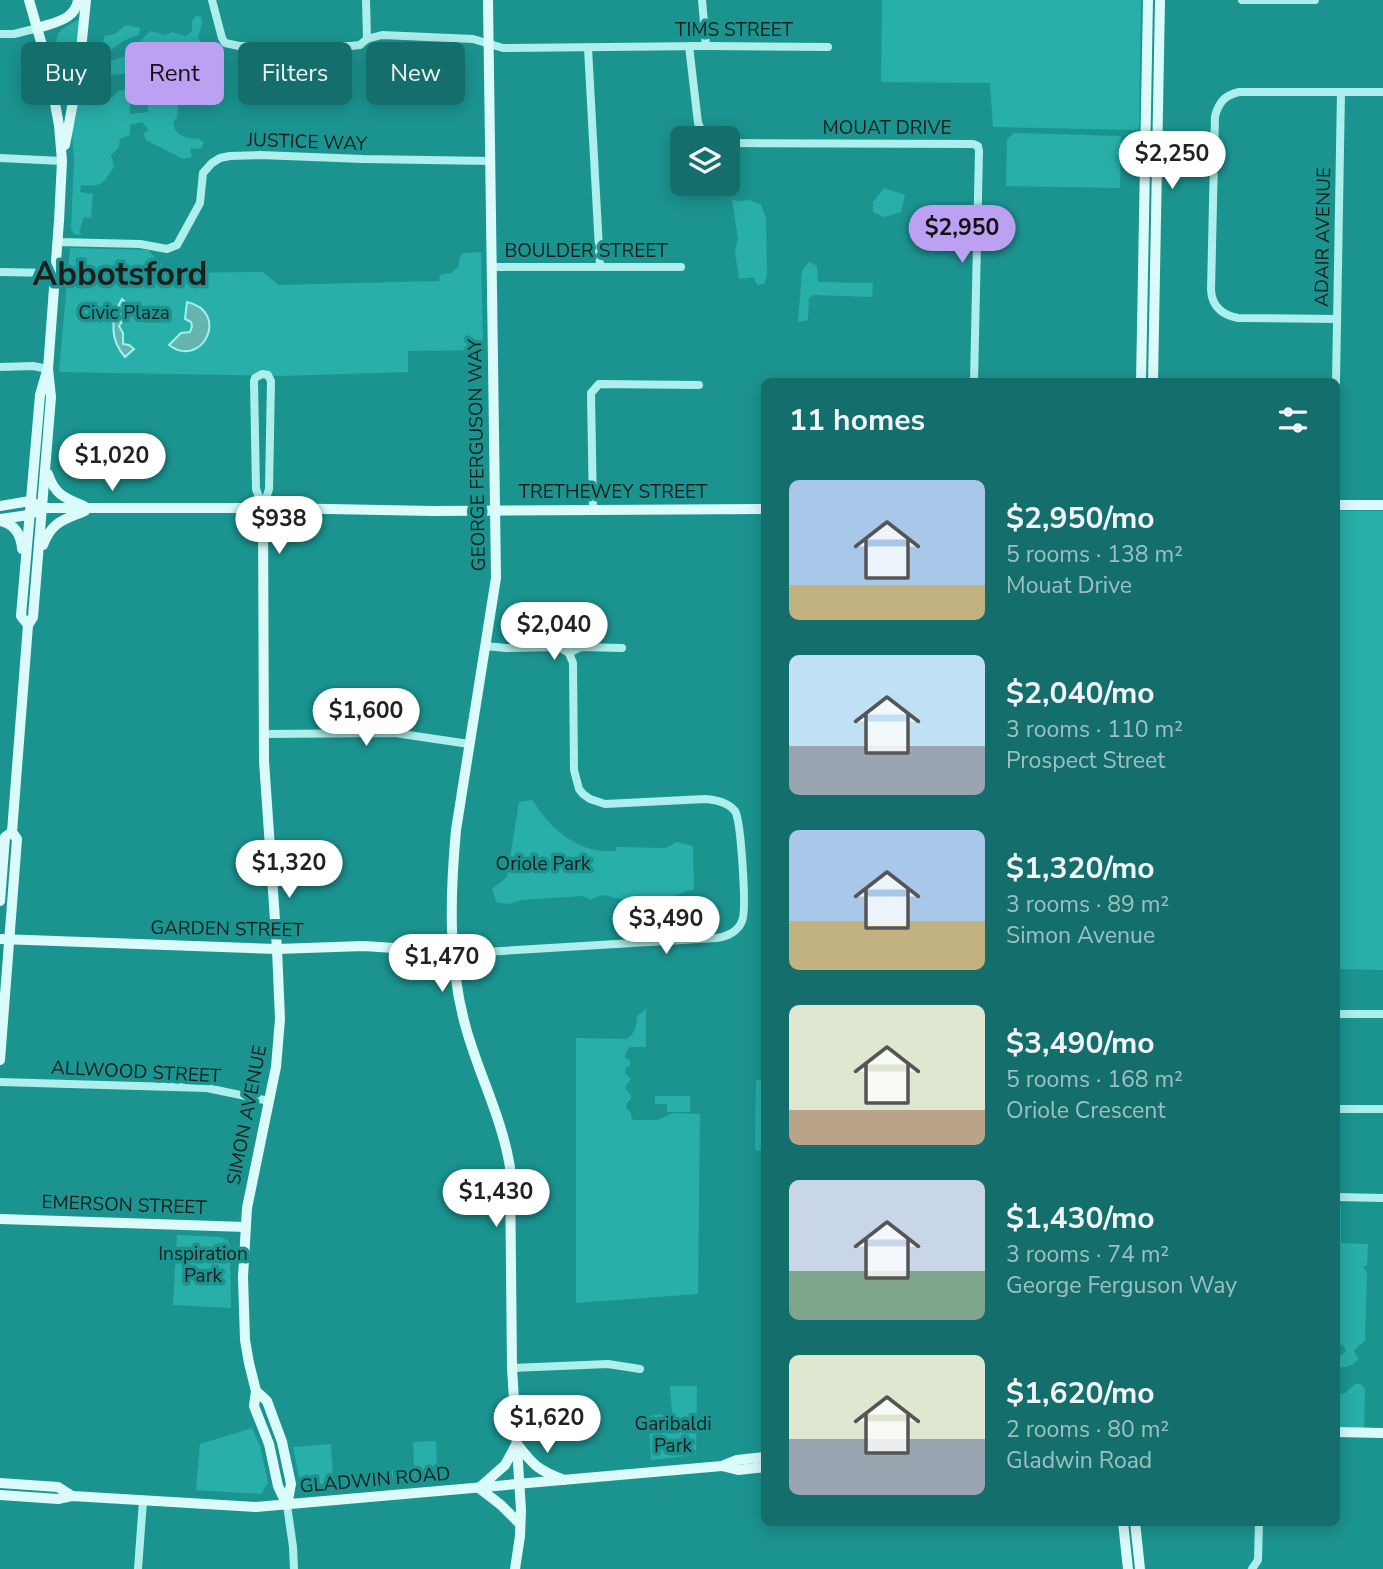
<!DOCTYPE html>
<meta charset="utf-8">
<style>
body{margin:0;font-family:"Nunito Sans",sans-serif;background:#217774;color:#f1f3f6;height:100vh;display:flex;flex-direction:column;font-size:26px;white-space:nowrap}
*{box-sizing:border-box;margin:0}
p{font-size:23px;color:#9dc1c2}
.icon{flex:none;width:38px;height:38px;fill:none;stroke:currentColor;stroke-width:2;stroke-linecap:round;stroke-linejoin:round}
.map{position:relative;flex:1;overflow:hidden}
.details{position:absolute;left:761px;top:378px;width:579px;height:1148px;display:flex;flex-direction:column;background:#146f6c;border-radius:10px;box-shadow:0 4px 18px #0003}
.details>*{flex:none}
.top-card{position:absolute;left:21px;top:42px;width:635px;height:63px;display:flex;gap:14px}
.fabs{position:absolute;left:670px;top:126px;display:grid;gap:14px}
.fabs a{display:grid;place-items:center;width:70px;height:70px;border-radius:10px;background:#146f6c;box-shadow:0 4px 18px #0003;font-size:35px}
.price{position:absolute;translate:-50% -60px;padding:0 16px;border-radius:24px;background:#fff;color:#222;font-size:23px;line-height:46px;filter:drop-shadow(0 2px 4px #0008)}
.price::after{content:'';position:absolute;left:50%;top:42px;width:21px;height:16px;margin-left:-10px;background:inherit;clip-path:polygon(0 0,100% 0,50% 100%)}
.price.selected{background:#bca0f2;color:#111}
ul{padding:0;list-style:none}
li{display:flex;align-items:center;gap:21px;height:175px;padding:0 28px}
li span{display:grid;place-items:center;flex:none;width:196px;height:140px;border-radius:10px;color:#555}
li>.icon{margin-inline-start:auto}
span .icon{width:84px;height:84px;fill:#fffc;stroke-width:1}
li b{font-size:30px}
h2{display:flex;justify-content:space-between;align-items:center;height:84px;padding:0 28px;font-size:30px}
.chip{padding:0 24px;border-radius:10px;background:#146f6c;box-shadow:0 4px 18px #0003;font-size:24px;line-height:63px}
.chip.selected{background:#bca0f2;color:#111}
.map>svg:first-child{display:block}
.green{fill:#28afa9;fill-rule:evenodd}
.water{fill:#66b4b2;stroke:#a0f1ec;stroke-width:2}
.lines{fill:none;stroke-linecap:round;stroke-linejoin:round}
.street{stroke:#adefec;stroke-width:8}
.secondary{stroke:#dbfbfa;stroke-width:10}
.labels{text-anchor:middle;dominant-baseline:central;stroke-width:7;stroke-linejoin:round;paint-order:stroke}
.street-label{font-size:19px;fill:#1d1d1d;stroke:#1b9490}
.park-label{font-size:19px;fill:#1b1d1d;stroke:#1b9490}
.town-label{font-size:33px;font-weight:bold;fill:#1d1d1d;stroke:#1b9490}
</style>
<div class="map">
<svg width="1383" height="1569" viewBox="0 0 1383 1569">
<rect width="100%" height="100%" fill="#1b9490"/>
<g class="green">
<path d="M882 0H1141L1139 130 993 127 990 83 881 82Z"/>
<path d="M196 16 201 17 202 23 198 38C205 47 208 53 201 64H178L175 77V98L178 104 177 118 173 122C174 125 174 128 176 131 181 137 192 140 198 138L204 143 200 149 190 148 192 157 183 159 146 140 143 133 147 132 148 129 142 122 130 125V135L120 139 119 147 111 155 114 166C104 184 102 187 81 185L80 192 93 194 91 218 84 217 79 232 83 235 74 234 71 229 74 161 72 132 84 65C98 57 103 52 104 36L115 34 126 25 140 28 139 35 125 40 105 54 107 61C132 58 134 46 150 31L165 35 172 32 186 36 192 31V21ZM136 61H144L148 112 130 114V105L127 89 118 91 113 97 105 99 98 106 96 88 101 86 103 78 111 75 129 73Z"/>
<path d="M81 18 76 69 67 111 60 69 54 45 57 44C54 29 71 25 81 18Z"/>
<path d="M1014 133 1121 136 1120 188 1006 186 1007 139Z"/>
<path d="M884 188 905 195 901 212 884 217 873 212V202Z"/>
<path d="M732 200 739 201 749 200 761 205 766 218 767 276 764 284 757 285 753 277 739 279 735 252 738 238Z"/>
<path d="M70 248 148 250 170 273 263 272 278 285 439 281 440 275 451 273 458 267 460 256 464 253 481 252 483 350 408 351V372L282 376 59 372Z"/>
<path d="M809 262 817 266 818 282 873 283 872 297 814 295 809 298 808 320 798 322 802 271Z"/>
<path d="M1337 511H1383V970L1337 969Z"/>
<path d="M532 800C552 830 578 854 616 851V847L666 848 677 842 693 846 694 890C686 890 682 894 674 896 658 899 648 895 634 896 630 896 627 899 623 899 607 899 609 890 591 900L583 896 521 900 509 904 497 903 492 889 507 877 519 802Z"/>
<path d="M646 1009V1047H630L626 1052 625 1057 630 1061V1065L626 1068 625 1073 630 1078V1081L626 1085V1090L631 1095V1099L627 1103 626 1108 631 1113V1117L633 1120H658L673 1113 700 1114 698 1294 576 1303V1038L626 1039C636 1033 636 1027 637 1016Z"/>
<path d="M756 1080H760L765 1085V1150L757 1151 755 1149Z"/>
<path d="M655 1096H690V1112H667V1104H655Z"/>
<path d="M1337 1205H1341V1243L1368 1244 1367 1266H1363L1367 1273 1365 1341 1358 1346 1354 1351 1358 1359C1352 1366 1347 1368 1338 1367V1358L1346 1351 1343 1345 1337 1344Z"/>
<path d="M177 1235 221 1237 227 1240 230 1246 231 1308 173 1305Z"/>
<path d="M1355 1384H1360L1365 1388 1364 1430 1337 1429V1395L1345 1393Z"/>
<path d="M670 1386H697L696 1455 651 1460 649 1416 672 1413Z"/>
<path d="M252 1428 260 1446 268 1483 261 1494 196 1490 200 1444Z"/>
<path d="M436 1441 437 1478 415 1476 392 1478 391 1470 414 1468 413 1442Z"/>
<path d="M331 1444 333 1483 308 1485 300 1482 293 1447Z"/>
</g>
<g class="water">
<path d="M122 299 129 306V311H123V320L119 326 123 333V344L129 345 134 349 125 357C110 340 110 319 122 299Z"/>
<path d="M187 302C231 312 202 370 169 345L181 333 190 332 192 326 191 322 185 319Z"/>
</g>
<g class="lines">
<g class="street">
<path d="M212 0 222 38 225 43 239 46H351L360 45 367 39 382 35 473 39 503 48 706 46 828 47"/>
<path d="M366 0 367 39"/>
<path d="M702 0 706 46"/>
<path d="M1242 0H1315"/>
<path d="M0 34H14L38 28"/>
<path d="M689 46 698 123 703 134 710 138"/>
<path d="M588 48 600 267"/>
<path d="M728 143 973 144 978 146 979 151 974 382"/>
<path d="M0 158 62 161"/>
<path d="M58 242 140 244 167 249 177 245 200 203 203 173 212 163 220 158 230 156 260 155 363 159 490 161"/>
<path d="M492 267H681"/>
<path d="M0 272 55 273"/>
<path d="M1337 319 1238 318C1222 315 1212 306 1211 290L1215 116C1219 102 1225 95 1239 92H1383"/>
<path d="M0 367 33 366 48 369"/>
<path d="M262 374 268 375 271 381 269 489 263 508 256 489 254 381 255 378Z"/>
<path d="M1336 382 1341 92"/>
<path d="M593 510 591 393 599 384 699 385"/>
<path d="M485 646 506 648 559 647 569 653 581 647 622 648"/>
<path d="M264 734 395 733 469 744"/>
<path d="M453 952H484L716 938C726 937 738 932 742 921 747 911 741 821 735 811 728 802 716 800 705 799L605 804 590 799 583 794 579 789 574 770 573 663 569 653"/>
<path d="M1337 1014H1383"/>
<path d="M0 1082 207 1088 269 1101"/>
<path d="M1337 1109H1383"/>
<path d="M1337 1197 1383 1198"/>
<path d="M512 1368 608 1364 640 1369"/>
<path d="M287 1505 293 1547 294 1569"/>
<path d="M138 1569 143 1501"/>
<path d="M1252 1569 1258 1560 1259 1522"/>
</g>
<g class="secondary">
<path d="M488 0 496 578 456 830C450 896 448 965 466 1028 479 1075 502 1118 510 1167L512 1368 521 1510 520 1536 515 1569"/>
<path d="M38 28C55 22 75 20 78 0"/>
<path d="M65 145 79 70 86 0"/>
<path d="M1141 382 1148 0"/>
<path d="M1153 382 1160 0"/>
<path d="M48 474C55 495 65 498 84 506"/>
<path d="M1337 505H1383"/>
<path d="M0 506 30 501 35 504"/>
<path d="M263 508 264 761 277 949 280 1019 276 1067 247 1208 243 1277 245 1340 249 1363 256 1391 254 1406 269 1444 278 1486 287 1505"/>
<path d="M0 519 29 515 42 508H276L433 511 765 509"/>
<path d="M0 521C15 524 21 535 22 549"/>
<path d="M43 545C52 521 64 520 85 511"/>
<path d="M28 625 21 616 40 395 47 371"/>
<path d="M0 901 5 837 12 832"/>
<path d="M0 939 277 949 364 946 453 952"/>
<path d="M0 1060 17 839 12 832 28 625 33 617 51 397 48 369 59 221 62 161 59 125 48 66 29 0"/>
<path d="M0 1219 246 1227"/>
<path d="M256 1391 267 1401 282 1442 291 1484 287 1505"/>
<path d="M1337 1432 1383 1433"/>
<path d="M517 1444C534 1466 538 1470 564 1480"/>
<path d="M722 1466 738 1470 765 1467"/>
<path d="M0 1483 58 1487 72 1496"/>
<path d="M479 1488 505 1465 517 1443"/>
<path d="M479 1488 501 1505 520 1524"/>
<path d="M0 1495 58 1499 72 1496 256 1507 722 1466 737 1460 765 1457"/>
<path d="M1123 1522 1128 1569"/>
<path d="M1135 1522 1140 1569"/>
</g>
</g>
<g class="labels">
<g class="street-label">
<text x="734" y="30">TIMS STREET</text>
<text x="887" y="128">MOUAT DRIVE</text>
<text transform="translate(307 142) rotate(2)">JUSTICE WAY</text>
<text transform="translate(1323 237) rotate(-89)">ADAIR AVENUE</text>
<text x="586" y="251">BOULDER STREET</text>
<text transform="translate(477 455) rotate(-91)">GEORGE FERGUSON WAY</text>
<text x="613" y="492">TRETHEWEY STREET</text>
<text transform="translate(227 929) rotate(1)">GARDEN STREET</text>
<text transform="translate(136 1072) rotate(3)">ALLWOOD STREET</text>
<text transform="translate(247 1115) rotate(-79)">SIMON AVENUE</text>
<text transform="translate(124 1205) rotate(2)">EMERSON STREET</text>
<text transform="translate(375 1480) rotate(-5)">GLADWIN ROAD</text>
</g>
<g class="park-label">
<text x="124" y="313">Civic Plaza</text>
<text x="543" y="864">Oriole Park</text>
<text x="203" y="1254">Inspiration<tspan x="203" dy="22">Park</tspan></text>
<text x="673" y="1424">Garibaldi<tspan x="673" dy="22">Park</tspan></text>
</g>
<g class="town-label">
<text x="120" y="274">Abbotsford</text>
</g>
</g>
</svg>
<div class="fabs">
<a><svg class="icon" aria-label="layers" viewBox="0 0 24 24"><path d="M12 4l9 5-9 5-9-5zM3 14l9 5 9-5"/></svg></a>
</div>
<b class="price" style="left:1172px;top:191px">$2,250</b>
<b class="price selected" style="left:962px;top:265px">$2,950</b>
<b class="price" style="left:112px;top:493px">$1,020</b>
<b class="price" style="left:279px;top:556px">$938</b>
<b class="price" style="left:554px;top:662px">$2,040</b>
<b class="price" style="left:366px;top:748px">$1,600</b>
<b class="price" style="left:289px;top:900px">$1,320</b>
<b class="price" style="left:666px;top:956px">$3,490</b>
<b class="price" style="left:442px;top:994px">$1,470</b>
<b class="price" style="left:496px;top:1229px">$1,430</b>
<b class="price" style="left:547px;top:1455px">$1,620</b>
<div class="top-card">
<a class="chip">Buy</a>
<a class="chip selected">Rent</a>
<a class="chip">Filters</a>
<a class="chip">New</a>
</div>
<section class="details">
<h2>11 homes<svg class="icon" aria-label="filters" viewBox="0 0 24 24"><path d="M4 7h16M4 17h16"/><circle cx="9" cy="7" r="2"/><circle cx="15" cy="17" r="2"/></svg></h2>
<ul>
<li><span style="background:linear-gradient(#a9c7e8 75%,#c2b280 0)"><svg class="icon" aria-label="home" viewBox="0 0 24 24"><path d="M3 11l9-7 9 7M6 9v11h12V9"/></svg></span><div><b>$2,950/mo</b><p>5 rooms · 138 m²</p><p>Mouat Drive</p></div></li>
<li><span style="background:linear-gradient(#bfe0f5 65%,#9aa5b1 0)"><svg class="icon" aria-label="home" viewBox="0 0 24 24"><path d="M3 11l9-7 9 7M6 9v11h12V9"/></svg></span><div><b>$2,040/mo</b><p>3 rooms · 110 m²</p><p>Prospect Street</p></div></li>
<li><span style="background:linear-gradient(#a9c7e8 65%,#c2b280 0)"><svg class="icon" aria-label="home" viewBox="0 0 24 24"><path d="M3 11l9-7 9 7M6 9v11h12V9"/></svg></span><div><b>$1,320/mo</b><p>3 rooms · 89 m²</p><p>Simon Avenue</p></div></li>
<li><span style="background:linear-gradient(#dfe7d0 75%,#b9a48a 0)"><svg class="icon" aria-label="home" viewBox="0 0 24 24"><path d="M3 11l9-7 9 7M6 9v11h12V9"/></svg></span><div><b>$3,490/mo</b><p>5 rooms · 168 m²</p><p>Oriole Crescent</p></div></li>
<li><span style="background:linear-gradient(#c9d6e8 65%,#7fa58c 0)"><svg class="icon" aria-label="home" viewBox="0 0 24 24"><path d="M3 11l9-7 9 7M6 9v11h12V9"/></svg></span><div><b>$1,430/mo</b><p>3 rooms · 74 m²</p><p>George Ferguson Way</p></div></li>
<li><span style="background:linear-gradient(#dfe7d0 60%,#9aa5b1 0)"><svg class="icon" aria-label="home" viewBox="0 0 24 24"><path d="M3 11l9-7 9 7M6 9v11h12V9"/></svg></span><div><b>$1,620/mo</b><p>2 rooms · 80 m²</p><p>Gladwin Road</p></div></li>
</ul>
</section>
</div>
